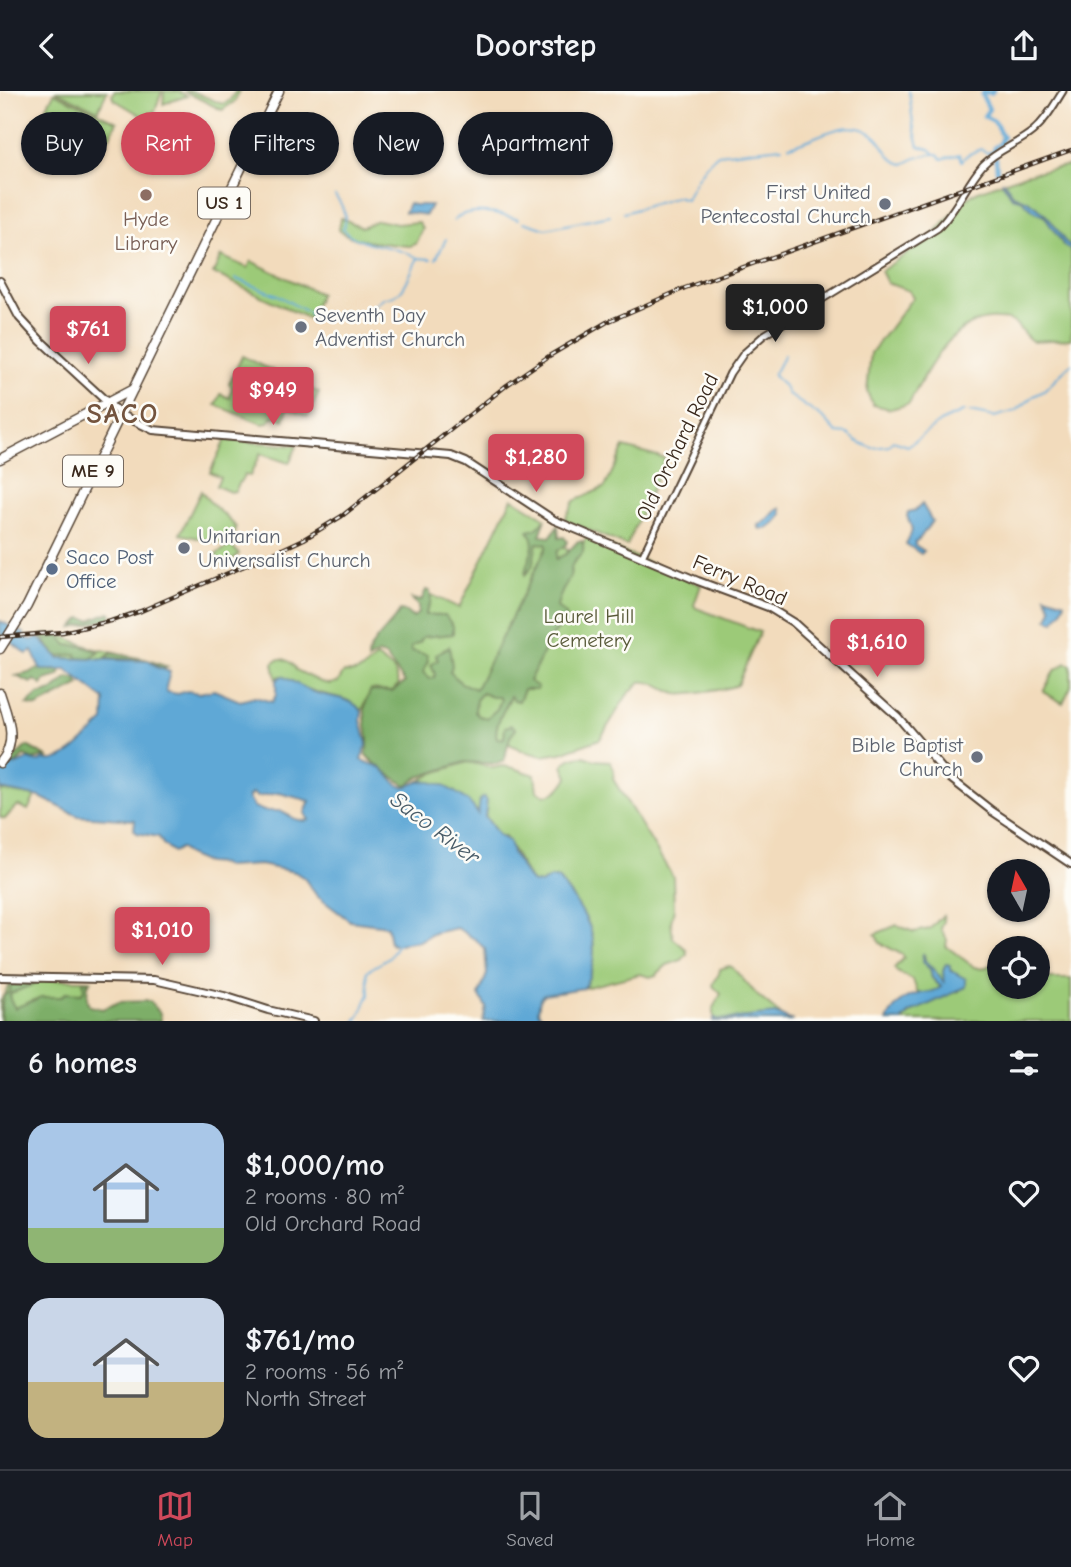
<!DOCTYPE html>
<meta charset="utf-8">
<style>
body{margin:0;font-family:"Comic Neue",sans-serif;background:#20242c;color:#f1f3f6;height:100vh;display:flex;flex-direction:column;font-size:26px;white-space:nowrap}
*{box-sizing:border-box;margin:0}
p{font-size:23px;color:#9ea1a6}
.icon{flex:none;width:38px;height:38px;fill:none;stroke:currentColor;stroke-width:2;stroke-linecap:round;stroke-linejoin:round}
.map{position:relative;height:930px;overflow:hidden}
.drawer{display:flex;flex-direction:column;background:#171b24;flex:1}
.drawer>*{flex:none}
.guide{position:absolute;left:21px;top:21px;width:700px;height:63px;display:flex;gap:14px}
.needle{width:46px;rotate:351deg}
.tools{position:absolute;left:987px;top:768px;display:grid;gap:14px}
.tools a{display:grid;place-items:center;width:63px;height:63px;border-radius:50%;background:#171b24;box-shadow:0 2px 5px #0004;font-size:35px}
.price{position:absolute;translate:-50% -60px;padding:0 16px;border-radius:7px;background:#d1495b;color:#fff;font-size:23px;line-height:46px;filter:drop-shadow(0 2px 4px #0008)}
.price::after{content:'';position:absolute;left:50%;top:42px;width:21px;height:16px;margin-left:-10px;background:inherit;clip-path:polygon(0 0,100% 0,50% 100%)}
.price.active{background:#222;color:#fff}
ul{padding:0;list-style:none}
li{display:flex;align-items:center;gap:21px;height:175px;padding:0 28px}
li span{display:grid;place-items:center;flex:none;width:196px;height:140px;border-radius:21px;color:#555}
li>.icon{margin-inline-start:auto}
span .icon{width:84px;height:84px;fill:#fffc;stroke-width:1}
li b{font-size:30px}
h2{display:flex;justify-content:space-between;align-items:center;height:84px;padding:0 28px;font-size:30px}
.tag{padding:0 24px;border-radius:32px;background:#171b24;box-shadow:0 2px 5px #0004;font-size:24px;line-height:63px}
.tag.active{background:#d1495b;color:#fff}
header{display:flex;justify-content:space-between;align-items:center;height:91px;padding:0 28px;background:#171b24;font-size:32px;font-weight:800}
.menu{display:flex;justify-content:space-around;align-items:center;height:98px;border-top:2px solid #363941;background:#171b24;font-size:19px;color:#9ea1a6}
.menu a{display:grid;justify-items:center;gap:4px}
.menu .active{color:#d1495b}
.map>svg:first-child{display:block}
.green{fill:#9cca78;stroke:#6c7a4b;stroke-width:2}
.forest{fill:#7dae68;stroke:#5c6c43;stroke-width:2;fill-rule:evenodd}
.water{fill:#5ea8d6;stroke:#4c697a;stroke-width:2;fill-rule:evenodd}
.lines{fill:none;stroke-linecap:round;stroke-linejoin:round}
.stream{stroke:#5ea8d6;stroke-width:2}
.river{stroke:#5ea8d6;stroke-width:4.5}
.tertiary-casing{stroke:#564536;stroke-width:9}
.secondary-casing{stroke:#564536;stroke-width:10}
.primary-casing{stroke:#564536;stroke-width:11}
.tertiary{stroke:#fff;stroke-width:5}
.secondary{stroke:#fff;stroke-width:6}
.primary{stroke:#fff;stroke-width:8}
.rail-casing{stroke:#3b2a1e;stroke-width:4.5}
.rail{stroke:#fdfcf7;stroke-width:2;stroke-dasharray:5;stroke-linecap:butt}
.education-dot{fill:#8d6e63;stroke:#fdfcf7;stroke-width:2.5}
.worship-dot{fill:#6b7280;stroke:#fdfcf7;stroke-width:2.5}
.service-dot{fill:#5c6f8a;stroke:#fdfcf7;stroke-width:2.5}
.labels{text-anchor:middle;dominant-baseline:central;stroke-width:5;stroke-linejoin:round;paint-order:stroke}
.shield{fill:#fdfcf7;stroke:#75695f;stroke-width:2}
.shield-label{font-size:19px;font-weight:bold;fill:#3b2a1e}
.worship-label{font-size:21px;fill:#5b616d;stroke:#fdfcf7;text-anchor:end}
.education-label{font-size:21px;fill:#785e54;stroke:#fdfcf7}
.street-label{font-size:21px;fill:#3b2a1e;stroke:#fdfcf7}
.service-label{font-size:21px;fill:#4e5e75;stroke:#fdfcf7;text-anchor:start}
.park-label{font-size:21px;fill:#585a39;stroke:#fdfcf7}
.water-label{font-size:23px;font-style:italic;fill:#495c68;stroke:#fdfcf7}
.district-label{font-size:28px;font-weight:bold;letter-spacing:2px;fill:#74543e;stroke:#fdfcf7}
</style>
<header><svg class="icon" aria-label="back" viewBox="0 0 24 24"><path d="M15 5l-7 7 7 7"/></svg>Doorstep<svg class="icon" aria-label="share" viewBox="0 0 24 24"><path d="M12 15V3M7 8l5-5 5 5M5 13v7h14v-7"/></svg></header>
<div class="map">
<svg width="1071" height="930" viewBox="0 0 1071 930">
<rect width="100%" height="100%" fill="#fdfcf7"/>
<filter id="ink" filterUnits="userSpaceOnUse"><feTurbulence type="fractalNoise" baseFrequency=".0143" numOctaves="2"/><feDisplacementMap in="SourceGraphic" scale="14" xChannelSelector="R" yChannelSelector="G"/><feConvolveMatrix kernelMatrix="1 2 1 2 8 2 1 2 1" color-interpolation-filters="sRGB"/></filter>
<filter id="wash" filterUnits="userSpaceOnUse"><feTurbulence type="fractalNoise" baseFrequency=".00686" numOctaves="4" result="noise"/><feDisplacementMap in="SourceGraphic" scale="28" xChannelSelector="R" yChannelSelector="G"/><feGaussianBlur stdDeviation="1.57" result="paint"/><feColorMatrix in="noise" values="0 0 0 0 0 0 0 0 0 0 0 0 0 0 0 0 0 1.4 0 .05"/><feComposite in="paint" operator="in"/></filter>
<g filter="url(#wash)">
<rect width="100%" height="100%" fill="#f2dbbc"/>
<g class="green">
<path d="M55 0H107L98 20Z"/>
<path d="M114 0H162L155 20 148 26 142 25 115 9 112 5Z"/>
<path d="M164 0H178L187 5 163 13Z"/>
<path d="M184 0H192L222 13 229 10 236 0H239L235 10 222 19Z"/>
<path d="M54 2 117 31 106 53 83 41 70 63 35 45 34 40Z"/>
<path d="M1071 74V248L1032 250C1024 245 1020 235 1013 231 1008 228 1002 228 997 228 953 224 926 281 909 313L891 318 873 314 867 301 871 262 913 206 909 200 887 192 881 180 933 145 964 110 976 101 1025 83Z"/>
<path d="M341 127 362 136 377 129 397 133 419 131 423 138 416 153 410 155C390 153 353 152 339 139Z"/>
<path d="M221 165 248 177 251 170 320 203 309 228 213 182Z"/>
<path d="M242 265 319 302 308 325 288 317 284 329 274 325 268 332 262 333 216 314 221 303 230 307 232 296 229 293Z"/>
<path d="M225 349 297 355 289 372 260 363 250 385 244 384 235 400 230 401 216 395 220 386 210 381Z"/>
<path d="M624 356 665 367 627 455 564 429 574 410 605 396Z"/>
<path d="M201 400C211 415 224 422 236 436L235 442 219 452 180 443Z"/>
<path d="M512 407 544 427 537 446 578 463 587 445 701 494 694 514 696 517 760 541 737 594C728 598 685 605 676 603 663 599 654 589 640 591L627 604 600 648 561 662 542 665 523 660 492 644 395 576 401 521 416 527 430 503 459 517Z"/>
<path d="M231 454 239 463 225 475 215 464Z"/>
<path d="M58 543 91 557 124 563V569L58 567 41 549 42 544Z"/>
<path d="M377 566 394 579 399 593 392 600 371 598 362 620C347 603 324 606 305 597 296 593 288 588 279 585L276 589 273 572C282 563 292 571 296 579L321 591 330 593 338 591 344 581C360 583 366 576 377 566Z"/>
<path d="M1066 572 1071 574V595L1063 612 1043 601 1054 580Z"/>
<path d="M584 665 594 669 610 670 614 679 613 688 673 786 674 818 671 831 673 847 686 858 687 863 682 869 667 874 656 884 650 886 640 883 584 897C607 852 587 822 557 787L549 788 540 793 531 791 505 746 499 745 485 724 486 719 479 723C465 705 440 689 417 691L434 682 468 671 493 677 502 675 514 677 535 684 537 700C551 710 561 698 568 686L563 675C568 667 575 666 584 665Z"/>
<path d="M0 699 35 705 28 719 17 714 5 728 0 726Z"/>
<path d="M943 824 944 830 941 838 947 849 946 855 974 876 982 878 999 870V896H1038V883L1050 888H1071V930H902C916 915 940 907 959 900L958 884 950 879 944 884 945 893C937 884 933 877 925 870L924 863 926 875 930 878 932 887 941 896 934 901 918 903 913 889 897 881 894 877 904 867 903 864 880 852 875 843 897 834 914 841 930 838Z"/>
<path d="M729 875 732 876 758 905 781 924 720 929 713 927V917L721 903 713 895C714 888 720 885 720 878Z"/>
<path d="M12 888 91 889 72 930H0V911Z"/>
</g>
<g class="forest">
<path d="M545 430 540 445 550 446 558 435 559 447 564 446 567 450 566 454 557 460 556 468 566 463 578 450H582C587 466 577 464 572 474 571 477 571 481 570 485 566 495 558 505 557 516L566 524 567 529 552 545 529 590 538 596 537 598H524L519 610 514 609 511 605C505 618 493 634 497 648L504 647 505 636 512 634 516 638 510 646 504 670 496 673 465 671 419 686 407 694C401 693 371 670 366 664 374 643 356 626 371 599L392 600 405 591 385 565 378 563 368 569C367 552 391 536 400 520L406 521 413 527 418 522V515L412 508 421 510 426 499 430 500 431 509 425 524H445L453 535V543L423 546 420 551 411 556 412 560 427 564 428 570 423 581 429 588 434 587 435 583 431 574 438 569 436 564 449 555 452 575 450 581 461 592 476 598 546 457V453L537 452 532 476 525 484C526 467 540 456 528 440L536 438ZM482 602 492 606H499L501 609 497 618 487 627 479 625 475 621 476 609Z"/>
<path d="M110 521 112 523 109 528 73 536 81 527 90 529Z"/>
<path d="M59 545 67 554 82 555 100 561 91 568 77 567 76 563 57 565 43 549Z"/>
<path d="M111 562 145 568 168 576 162 578 149 569 105 567Z"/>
<path d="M37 578 61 580 59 585 45 589 42 594 35 589 31 592 16 585 29 582Z"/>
<path d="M68 587 76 589 80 594 37 616 27 614 38 604 53 600Z"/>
<path d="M27 655 49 667 43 666 33 669 24 665 15 673 6 674Z"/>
<path d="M11 889H32L34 893 10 903V909L15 917 41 906H61L65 902 81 903 84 900 83 890H88L87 909 89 915 102 918 119 911 150 910 160 922 161 930H0L3 905 10 900Z"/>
</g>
<g class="water">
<path d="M1004 90 1013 104C1031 109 1046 122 1057 138 1061 145 1064 151 1071 155V159L1064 155 1044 125 1034 121 1021 108 1012 106 1002 91Z"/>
<path d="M409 112 414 114H431L426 124 405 121Z"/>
<path d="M922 413 932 430 920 447 915 451V454L924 460 921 463 906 453C913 438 914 442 907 425L908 421 916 419Z"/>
<path d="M781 417 782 424C777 432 768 441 759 437V434C771 430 772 420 781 417Z"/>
<path d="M1046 505 1065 511 1062 520 1054 531 1048 528 1052 518Z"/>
<path d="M0 530 24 542 25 547 32 549 38 546 58 567 149 570 156 576 170 581 166 596 167 601 178 603 187 600 199 602 214 599 240 610 255 606 272 611 276 604V589L282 585C293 590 303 597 314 601 331 607 349 605 362 620L361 629 367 653 361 669C370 673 379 674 386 681 390 684 393 690 397 693 407 700 414 690 423 690 442 691 469 706 478 723L480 709 484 706 487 710 485 725 499 745 509 750 512 762 531 791 540 793 549 788 557 787C587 822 607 852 584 897L544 903 540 907 538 920 546 930H483L486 916 479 904 487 883 485 858 476 849 457 837 434 842 419 850 392 854 390 852 387 835 350 830 317 805 304 787 295 781 260 774 227 776 221 773 206 772 187 764 180 757 173 761 163 753 159 746 137 742 134 739 135 729 78 725 40 706 0 698V678L12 675 28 668 38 671 44 668C64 676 89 643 104 630L105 609 66 579H41L32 560 27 563C17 557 10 549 0 542ZM253 702 257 706 279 702 310 710 305 722 309 729 304 730 295 728 280 720H264L254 716 248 706Z"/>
<path d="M923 862 925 870C933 877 938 883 944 892L943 880 946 873 950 874V879L966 888V896L910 922 902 930H887C891 918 905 905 918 903 927 901 933 902 941 896L932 887 930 878 922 871Z"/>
<path d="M775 923 793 930H712L713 927 720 929Z"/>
</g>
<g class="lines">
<g class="stream">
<path d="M909 0 913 33 919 55 930 58 935 63"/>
<path d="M789 55C818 49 851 21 877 47 888 58 886 68 904 73 914 68 925 62 938 63L942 68 960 63 962 70 967 64 981 58 987 62 994 59"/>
<path d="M335 104C342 113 349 128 343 138 355 155 398 154 418 167"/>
<path d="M624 122 677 106 686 109C693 93 703 75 718 63L782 56"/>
<path d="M454 129C468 115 502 122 519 128"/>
<path d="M524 131 546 138 610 125"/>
<path d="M436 168 446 148"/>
<path d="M236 188 277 204 305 220"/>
<path d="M371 218 384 207C405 208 409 182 418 167L431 168"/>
<path d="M308 221 313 227 358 221"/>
<path d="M784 264 773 285 784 295 789 304 824 328 837 342 848 343 857 350 872 357 889 355 893 350 908 355 940 331 965 320"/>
<path d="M969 321 994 326 1016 320 1034 305 1044 300 1071 273"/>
<path d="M356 930C363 924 363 912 369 904L367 880 389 867 398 853"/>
</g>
<g class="river">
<path d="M993 0 991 2 984 1 982 4 989 18 984 25 994 30 1003 46 1000 53 995 55 994 61"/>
<path d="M996 67 997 80"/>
</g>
</g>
</g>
<g filter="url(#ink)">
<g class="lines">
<defs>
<path id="tertiary" d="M642 466 730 282 744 262 764 244 938 137C957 119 966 93 983 74 997 59 1018 53 1033 40 1046 29 1054 14 1063 0"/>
<g id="secondary">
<path d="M0 190 19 226 41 250 120 323 153 339 451 365 466 371 554 429 698 490 768 516 794 532 898 626 950 687 992 720 1071 773"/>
<path d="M0 886 154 889 224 905 268 919 314 930"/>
</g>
<g id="primary">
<path d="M0 368 133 298"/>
<path d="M0 558 27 515 279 0"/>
<path d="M0 602C8 627 19 650 0 672"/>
</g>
</defs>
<use href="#tertiary" class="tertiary-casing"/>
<use href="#secondary" class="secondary-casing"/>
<use href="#primary" class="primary-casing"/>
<use href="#tertiary" class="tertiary"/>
<use href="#secondary" class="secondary"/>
<use href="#primary" class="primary"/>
<defs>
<path id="rail" d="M0 546 63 541 111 530 141 520 274 462 304 448 342 425 507 294 549 265 607 231 685 197 1071 59"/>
</defs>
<use href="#rail" class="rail-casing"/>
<use href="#rail" class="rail"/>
</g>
</g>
<circle class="education-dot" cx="146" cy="104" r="7"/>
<g class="worship-dot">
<circle cx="885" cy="113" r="7"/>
<circle cx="301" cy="236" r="7"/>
<circle cx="184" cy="457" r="7"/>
<circle cx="977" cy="666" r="7"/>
</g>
<circle class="service-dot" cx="52" cy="478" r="7"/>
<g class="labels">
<g class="shield">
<rect x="198" y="96.5" width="52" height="31" rx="5"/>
<rect x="63" y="364.5" width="60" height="31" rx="5"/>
</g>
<g class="shield-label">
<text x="224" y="112">US 1</text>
<text x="93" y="380">ME 9</text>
</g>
<g class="worship-label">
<text x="871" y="101">First United<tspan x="871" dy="24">Pentecostal Church</tspan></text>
<text x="315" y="224" text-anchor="start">Seventh Day<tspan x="315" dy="24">Adventist Church</tspan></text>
<text x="198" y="445" text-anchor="start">Unitarian<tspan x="198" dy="24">Universalist Church</tspan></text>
<text x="963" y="654">Bible Baptist<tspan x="963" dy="24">Church</tspan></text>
</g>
<g class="education-label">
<text x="146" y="128">Hyde<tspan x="146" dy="24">Library</tspan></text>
</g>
<g class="street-label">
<text transform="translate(677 356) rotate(-64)">Old Orchard Road</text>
<text transform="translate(740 489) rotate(23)">Ferry Road</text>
</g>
<g class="service-label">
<text x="66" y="466">Saco Post<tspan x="66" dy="24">Office</tspan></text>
</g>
<g class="park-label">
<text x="589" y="525">Laurel Hill<tspan x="589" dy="24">Cemetery</tspan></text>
</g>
<g class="water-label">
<text transform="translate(435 737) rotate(37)">Saco River</text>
</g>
<g class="district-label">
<text x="123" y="323">SACO</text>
</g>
</g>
</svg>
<div class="tools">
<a><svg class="needle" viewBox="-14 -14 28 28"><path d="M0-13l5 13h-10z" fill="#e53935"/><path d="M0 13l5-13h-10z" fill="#9ea1a6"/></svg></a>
<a><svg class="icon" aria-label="locate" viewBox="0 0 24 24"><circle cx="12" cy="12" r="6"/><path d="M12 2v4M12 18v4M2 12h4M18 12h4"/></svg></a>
</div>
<b class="price active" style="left:775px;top:253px">$1,000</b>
<b class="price" style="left:88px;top:275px">$761</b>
<b class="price" style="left:273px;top:336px">$949</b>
<b class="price" style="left:536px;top:403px">$1,280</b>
<b class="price" style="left:877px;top:588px">$1,610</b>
<b class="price" style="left:162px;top:876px">$1,010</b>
<div class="guide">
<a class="tag">Buy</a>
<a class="tag active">Rent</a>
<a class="tag">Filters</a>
<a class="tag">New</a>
<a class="tag">Apartment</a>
</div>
</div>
<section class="drawer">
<h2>6 homes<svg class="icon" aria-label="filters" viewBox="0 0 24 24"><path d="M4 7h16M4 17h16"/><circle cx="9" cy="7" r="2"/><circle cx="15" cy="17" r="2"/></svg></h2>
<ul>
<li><span style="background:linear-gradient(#a9c7e8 75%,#8fb573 0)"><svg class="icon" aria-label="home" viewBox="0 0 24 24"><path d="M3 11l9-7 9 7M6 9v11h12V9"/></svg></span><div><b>$1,000/mo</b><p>2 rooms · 80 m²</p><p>Old Orchard Road</p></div><svg class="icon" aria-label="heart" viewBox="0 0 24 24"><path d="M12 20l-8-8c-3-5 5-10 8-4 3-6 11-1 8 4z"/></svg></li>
<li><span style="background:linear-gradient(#c9d6e8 60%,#c2b280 0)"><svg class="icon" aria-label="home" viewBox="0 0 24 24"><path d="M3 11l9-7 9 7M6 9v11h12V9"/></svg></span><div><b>$761/mo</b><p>2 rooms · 56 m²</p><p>North Street</p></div><svg class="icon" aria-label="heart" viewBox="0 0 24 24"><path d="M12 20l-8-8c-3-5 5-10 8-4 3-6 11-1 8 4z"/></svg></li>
</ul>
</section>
<nav class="menu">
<a class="active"><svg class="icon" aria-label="map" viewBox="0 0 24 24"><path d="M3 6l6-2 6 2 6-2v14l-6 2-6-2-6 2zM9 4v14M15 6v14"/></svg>Map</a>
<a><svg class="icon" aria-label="saved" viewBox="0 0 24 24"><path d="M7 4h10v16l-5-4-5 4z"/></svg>Saved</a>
<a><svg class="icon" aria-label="home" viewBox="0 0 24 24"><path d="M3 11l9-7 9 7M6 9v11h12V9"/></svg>Home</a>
</nav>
